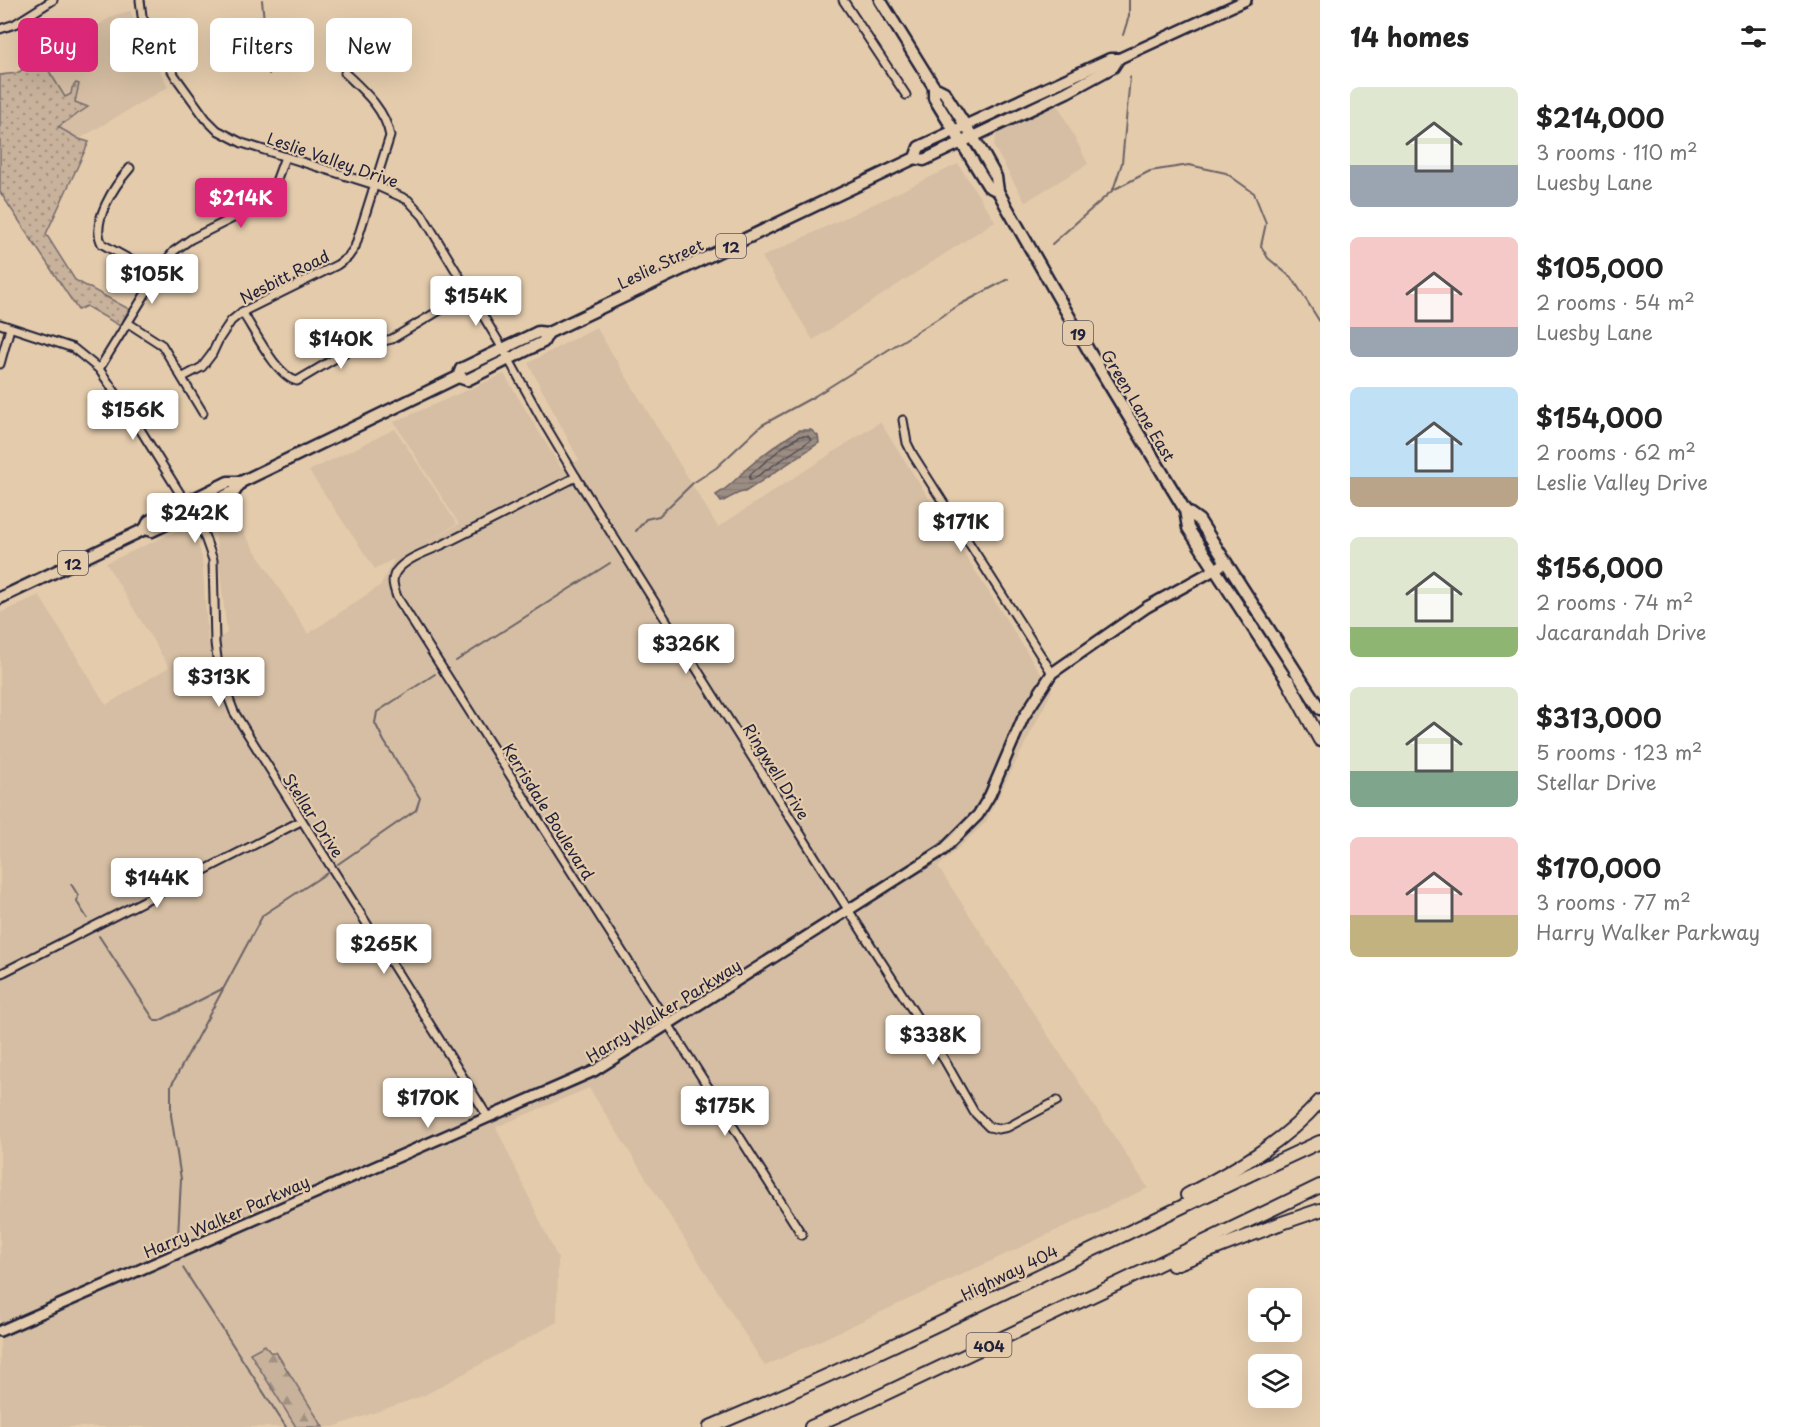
<!DOCTYPE html>
<meta charset="utf-8">
<style>
body{margin:0;font-family:"Playpen Sans",sans-serif;background:#f2f2f2;color:#222;height:100vh;display:flex;flex-direction:column;font-size:22px;white-space:nowrap}
*{box-sizing:border-box;margin:0}
p{font-size:20px;color:#767676}
.icon{flex:none;width:33px;height:33px;fill:none;stroke:currentColor;stroke-width:2;stroke-linecap:round;stroke-linejoin:round}
.map{position:relative;flex:1;overflow:hidden}
.drawer{display:flex;flex-direction:column;background:#fff;width:480px}
.drawer>*{flex:none}
.hud{position:absolute;left:18px;top:18px;width:570px;height:54px;display:flex;gap:12px}
.buttons{position:absolute;left:1248px;top:1288px;display:grid;gap:12px}
.buttons a{display:grid;place-items:center;width:54px;height:54px;border-radius:9px;background:#fff;box-shadow:0 6px 24px #0002;font-size:30px}
.price{position:absolute;translate:-50% -51px;padding:0 14px;border-radius:6px;background:#fff;color:#222;font-size:20px;line-height:39px;filter:drop-shadow(0 2px 3px #0008)}
.price::after{content:'';position:absolute;left:50%;top:36px;width:18px;height:14px;margin-left:-9px;background:inherit;clip-path:polygon(0 0,100% 0,50% 100%)}
.price.selected{background:#db2777;color:#fff}
ul{padding:0;list-style:none}
li{display:flex;align-items:center;gap:18px;height:150px;padding:0 30px}
li span{display:grid;place-items:center;flex:none;width:168px;height:120px;border-radius:9px;color:#555}
li>.icon{margin-inline-start:auto}
span .icon{width:72px;height:72px;fill:#fffc;stroke-width:1}
li b{font-size:26px}
h2{display:flex;justify-content:space-between;align-items:center;height:72px;padding:0 30px;font-size:26px}
.tag{padding:0 21px;border-radius:9px;background:#fff;box-shadow:0 6px 24px #0002;font-size:21px;line-height:54px}
.tag.selected{background:#db2777;color:#fff}
main{display:flex;flex:1;min-height:0}
.map>svg:first-child{display:block}
.built{fill:#d5bea3}
.grass{fill:url(#grass-dots);stroke:#756a6c;stroke-width:1.5}
.forest{fill:url(#forest-firs);stroke:#756a6c;stroke-width:1.5}
.water{fill:url(#water-rules);stroke:#6b6266;stroke-width:1.5}
.lines{fill:none;stroke-linecap:round;stroke-linejoin:round}
.shore{stroke:#534d57;stroke-width:1.5}
.stream{stroke:#6b6266;stroke-width:2}
.street-casing{stroke:#22223b;stroke-width:11}
.secondary-casing{stroke:#22223b;stroke-width:14}
.primary-casing{stroke:#22223b;stroke-width:15}
.highway-casing{stroke:#22223b;stroke-width:16}
.street{stroke:#e4cbac;stroke-width:7}
.secondary{stroke:#e4cbac;stroke-width:9}
.primary{stroke:#e4cbac;stroke-width:10}
.highway{stroke:#e4cbac;stroke-width:12}
.labels{text-anchor:middle;dominant-baseline:central;stroke-width:4.5;stroke-linejoin:round;paint-order:stroke}
.shield{fill:#e4cbac;stroke:#5c555d;stroke-width:1.5}
.shield-label{font-size:15px;font-weight:bold;fill:#22223b}
.street-label{font-size:16px;fill:#22223b;stroke:#e4cbac}
</style>
<main>
<div class="map">
<svg width="1320" height="1427" viewBox="0 0 1320 1427">
<defs>
<pattern id="grass-dots" width="8" height="8" patternUnits="userSpaceOnUse" patternTransform="scale(1.5)"><rect width="8" height="8" fill="#c8b29c"/><path d="M2 2h.1M6 6h.1" fill="none" stroke="#a29080" stroke-width="1.8" stroke-linecap="round"/></pattern>
<pattern id="forest-firs" width="22" height="20" patternUnits="userSpaceOnUse" patternTransform="scale(1.5)"><rect width="22" height="20" fill="#c8b29c"/><path d="M5 1l3.5 6h-7zM16 11l3.5 6h-7z" fill="#a29080"/></pattern>
<pattern id="water-rules" width="6" height="5" patternUnits="userSpaceOnUse" patternTransform="scale(1.5)"><rect width="6" height="5" fill="#9c8d82"/><path d="M0 2.5h6" fill="none" stroke="#7f736c"/></pattern>
</defs>
<rect width="100%" height="100%" fill="#e4cbac"/>
<filter id="ink" filterUnits="userSpaceOnUse"><feTurbulence type="fractalNoise" baseFrequency=".0167" numOctaves="2"/><feDisplacementMap in="SourceGraphic" scale="12" xChannelSelector="R" yChannelSelector="G"/><feConvolveMatrix kernelMatrix="1 2 1 2 8 2 1 2 1" color-interpolation-filters="sRGB"/></filter>
<g filter="url(#ink)">
<g class="built">
<path d="M130 11 168 87 79 139 40 117 17 74 115 15Z"/>
<path d="M1057 103 1088 164 1025 202 994 147 996 134Z"/>
<path d="M958 164 995 221 813 340 762 257Z"/>
<path d="M596 327 718 527 880 422 1052 691 985 823 938 867 1148 1188 765 1366 589 1088 496 1127 558 1259 557 1322 425 1395 333 1427H323L276 1352 265 1345 250 1353 296 1427H0V613L39 595 106 705 169 667 106 563 177 531 183 524 189 527 196 538 202 557 208 645 227 633 215 529 233 516 308 634 381 585 394 559 375 569 309 471 395 429 457 524 423 544 459 524 394 422 504 374 561 468 579 460 528 363Z"/>
</g>
<path class="grass" d="M51 53 58 65 49 71 65 97 71 94 72 88 76 83 79 84 75 102 88 107 58 127 79 139 89 142 46 234 75 280 129 309 120 326 86 306 78 310 0 192V75L17 73Z"/>
<path class="forest" d="M265 1345 270 1352H276L323 1427H296L250 1353Z"/>
<path class="water" d="M799 430H811L818 436 819 443 745 492C736 492 730 499 721 502L716 495C728 488 736 480 745 470 762 455 780 442 799 430Z"/>
<g class="lines">
<path class="shore" d="M800 436H808L811 440 753 479H749L751 474 784 446Z"/>
<g class="stream">
<path d="M262 0 269 74"/>
<path d="M1123 35 1129 16V0"/>
<path d="M1113 190 1122 163 1130 77"/>
<path d="M1052 244 1113 190 1150 171 1189 165 1226 173 1254 193 1266 223 1261 246 1268 258 1293 279 1320 322"/>
<path d="M636 531 646 519 659 516 693 483 716 468 762 425 815 396 961 304 1008 279"/>
<path d="M456 661 610 563"/>
<path d="M338 864 416 810 420 798 384 741 375 723 377 712 435 674"/>
<path d="M71 884 78 895 77 902 87 918"/>
<path d="M99 936 155 1021H159L222 989"/>
<path d="M178 1237 181 1179 171 1115V1086L263 915 327 873"/>
<path d="M183 1268 286 1427"/>
</g>
<defs>
<g id="street">
<path d="M140 0 142 16 149 33 175 76 206 119 217 130 242 143 375 185 408 200 423 216 503 349 545 425 576 477 849 911 945 1061 974 1112 989 1127 998 1129 1008 1127 1057 1101"/>
<path d="M843 0 906 95"/>
<path d="M0 29 15 24 53 0"/>
<path d="M130 168C115 185 90 222 102 244L156 274"/>
<path d="M242 312C255 331 276 376 297 381L351 349 392 339 470 292"/>
<path d="M128 323 162 345 203 413"/>
<path d="M0 324 73 348 99 369 135 421 202 529 213 560 215 643 219 673 234 712 488 1117"/>
<path d="M0 364 10 328"/>
<path d="M99 369 165 262 174 251 191 239 255 207 271 195 285 157"/>
<path d="M183 377 202 367 212 354 219 339 231 321 242 312 337 265 348 257 355 247 390 136C385 109 364 91 345 73"/>
<path d="M903 420 907 443 913 455 1052 673"/>
<path d="M576 477C534 498 491 521 448 542 433 550 412 555 399 568 390 577 393 586 397 597L802 1235"/>
<path d="M0 974 301 821"/>
</g>
<g id="secondary">
<path d="M1118 59 1246 0"/>
<path d="M0 1331 594 1071 943 850 978 815 990 795 1023 718 1052 673 1147 607 1214 570 1226 562"/>
</g>
<g id="primary">
<path d="M880 0 934 87V98L988 186 998 191"/>
<path d="M934 87 944 92 981 150 996 177 998 191 1005 204 1090 353 1185 510 1199 520 1320 709"/>
<path d="M915 158 924 160 1067 92 1113 67 1118 59"/>
<path d="M458 377 467 380 543 342 548 333 915 158 919 147 1110 59H1118"/>
<path d="M1185 510 1188 528 1292 688"/>
<path d="M145 529 149 521 228 482H241"/>
<path d="M0 598 145 529 152 531 235 491 241 482 458 377 461 369 538 332 548 333"/>
</g>
<g id="highway">
<path d="M1288 681 1320 740"/>
<path d="M1187 1195C1235 1170 1284 1142 1320 1101"/>
<path d="M1173 1265 1279 1224 1320 1210"/>
<path d="M710 1427C917 1340 1116 1235 1320 1142"/>
<path d="M811 1427 859 1406 1142 1272 1320 1186"/>
</g>
</defs>
<use href="#street" class="street-casing"/>
<use href="#secondary" class="secondary-casing"/>
<use href="#primary" class="primary-casing"/>
<use href="#highway" class="highway-casing"/>
<use href="#street" class="street"/>
<use href="#secondary" class="secondary"/>
<use href="#primary" class="primary"/>
<use href="#highway" class="highway"/>
</g>
</g>
<g class="labels">
<g class="shield">
<rect x="716" y="234" width="30" height="24" rx="4.5"/>
<rect x="1063" y="321" width="30" height="24" rx="4.5"/>
<rect x="58" y="551" width="30" height="24" rx="4.5"/>
<rect x="966.5" y="1333" width="45" height="24" rx="4.5"/>
</g>
<g class="shield-label">
<text x="731" y="246">12</text>
<text x="1078" y="333">19</text>
<text x="73" y="563">12</text>
<text x="989" y="1345">404</text>
</g>
<g class="street-label">
<text transform="translate(333 159) rotate(19)">Leslie Valley Drive</text>
<text transform="translate(660 263) rotate(-26)">Leslie Street</text>
<text transform="translate(284 276) rotate(-27)">Nesbitt Road</text>
<text transform="translate(1139 405) rotate(59)">Green Lane East</text>
<text transform="translate(777 771) rotate(58)">Ringwell Drive</text>
<text transform="translate(549 811) rotate(58)">Kerrisdale Boulevard</text>
<text transform="translate(314 815) rotate(57)">Stellar Drive</text>
<text transform="translate(663 1010) rotate(-32)">Harry Walker Parkway</text>
<text transform="translate(226 1216) rotate(-24)">Harry Walker Parkway</text>
<text transform="translate(1009 1272) rotate(-26)">Highway 404</text>
</g>
</g>
</svg>
<div class="buttons">
<a><svg class="icon" aria-label="locate" viewBox="0 0 24 24"><circle cx="12" cy="12" r="6"/><path d="M12 2v4M12 18v4M2 12h4M18 12h4"/></svg></a>
<a><svg class="icon" aria-label="layers" viewBox="0 0 24 24"><path d="M12 4l9 5-9 5-9-5zM3 14l9 5 9-5"/></svg></a>
</div>
<b class="price selected" style="left:241px;top:229px">$214K</b>
<b class="price" style="left:152px;top:305px">$105K</b>
<b class="price" style="left:476px;top:327px">$154K</b>
<b class="price" style="left:341px;top:370px">$140K</b>
<b class="price" style="left:133px;top:441px">$156K</b>
<b class="price" style="left:195px;top:544px">$242K</b>
<b class="price" style="left:961px;top:553px">$171K</b>
<b class="price" style="left:686px;top:675px">$326K</b>
<b class="price" style="left:219px;top:708px">$313K</b>
<b class="price" style="left:157px;top:909px">$144K</b>
<b class="price" style="left:384px;top:975px">$265K</b>
<b class="price" style="left:933px;top:1066px">$338K</b>
<b class="price" style="left:428px;top:1129px">$170K</b>
<b class="price" style="left:725px;top:1137px">$175K</b>
<div class="hud">
<a class="tag selected">Buy</a>
<a class="tag">Rent</a>
<a class="tag">Filters</a>
<a class="tag">New</a>
</div>
</div>
<section class="drawer">
<h2>14 homes<svg class="icon" aria-label="filters" viewBox="0 0 24 24"><path d="M4 7h16M4 17h16"/><circle cx="9" cy="7" r="2"/><circle cx="15" cy="17" r="2"/></svg></h2>
<ul>
<li><span style="background:linear-gradient(#dfe7d0 65%,#9aa5b1 0)"><svg class="icon" aria-label="home" viewBox="0 0 24 24"><path d="M3 11l9-7 9 7M6 9v11h12V9"/></svg></span><div><b>$214,000</b><p>3 rooms · 110 m²</p><p>Luesby Lane</p></div></li>
<li><span style="background:linear-gradient(#f6c9c9 75%,#9aa5b1 0)"><svg class="icon" aria-label="home" viewBox="0 0 24 24"><path d="M3 11l9-7 9 7M6 9v11h12V9"/></svg></span><div><b>$105,000</b><p>2 rooms · 54 m²</p><p>Luesby Lane</p></div></li>
<li><span style="background:linear-gradient(#bfe0f5 75%,#b9a48a 0)"><svg class="icon" aria-label="home" viewBox="0 0 24 24"><path d="M3 11l9-7 9 7M6 9v11h12V9"/></svg></span><div><b>$154,000</b><p>2 rooms · 62 m²</p><p>Leslie Valley Drive</p></div></li>
<li><span style="background:linear-gradient(#dfe7d0 75%,#8fb573 0)"><svg class="icon" aria-label="home" viewBox="0 0 24 24"><path d="M3 11l9-7 9 7M6 9v11h12V9"/></svg></span><div><b>$156,000</b><p>2 rooms · 74 m²</p><p>Jacarandah Drive</p></div></li>
<li><span style="background:linear-gradient(#dfe7d0 70%,#7fa58c 0)"><svg class="icon" aria-label="home" viewBox="0 0 24 24"><path d="M3 11l9-7 9 7M6 9v11h12V9"/></svg></span><div><b>$313,000</b><p>5 rooms · 123 m²</p><p>Stellar Drive</p></div></li>
<li><span style="background:linear-gradient(#f6c9c9 65%,#c2b280 0)"><svg class="icon" aria-label="home" viewBox="0 0 24 24"><path d="M3 11l9-7 9 7M6 9v11h12V9"/></svg></span><div><b>$170,000</b><p>3 rooms · 77 m²</p><p>Harry Walker Parkway</p></div></li>
</ul>
</section>
</main>
